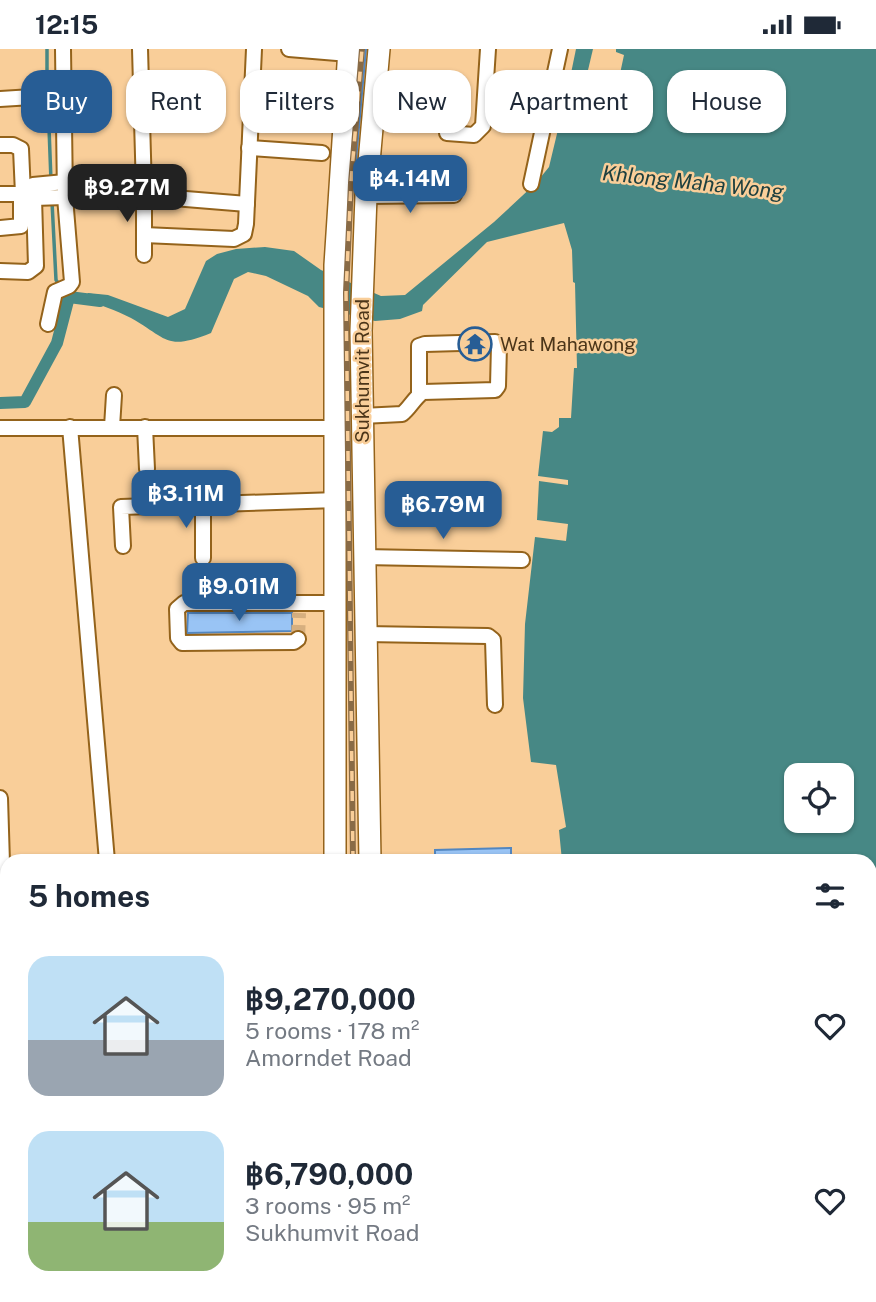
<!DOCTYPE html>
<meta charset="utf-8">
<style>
body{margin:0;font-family:"Public Sans",sans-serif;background:#f6f6f7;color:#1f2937;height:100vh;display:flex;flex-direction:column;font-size:26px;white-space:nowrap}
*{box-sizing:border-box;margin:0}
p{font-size:23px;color:#747a83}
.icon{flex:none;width:38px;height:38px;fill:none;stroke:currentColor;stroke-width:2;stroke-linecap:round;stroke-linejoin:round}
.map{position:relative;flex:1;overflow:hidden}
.details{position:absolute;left:0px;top:805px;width:877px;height:448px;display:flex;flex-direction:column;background:#fff;border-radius:21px 21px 0 0;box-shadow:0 2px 5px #0004}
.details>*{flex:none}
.top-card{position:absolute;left:21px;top:21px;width:835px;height:63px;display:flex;gap:14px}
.buttons{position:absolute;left:784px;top:714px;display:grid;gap:14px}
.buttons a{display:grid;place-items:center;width:70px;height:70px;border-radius:14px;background:#fff;box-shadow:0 2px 5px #0004;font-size:35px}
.price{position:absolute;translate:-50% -60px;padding:0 16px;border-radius:14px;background:#275d95;color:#fff;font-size:23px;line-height:46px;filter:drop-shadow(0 2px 4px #0008)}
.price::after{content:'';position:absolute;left:50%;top:42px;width:21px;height:16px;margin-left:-10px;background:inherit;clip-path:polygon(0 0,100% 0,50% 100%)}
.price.on{background:#222;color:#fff}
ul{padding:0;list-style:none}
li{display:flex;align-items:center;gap:21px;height:175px;padding:0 28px}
li span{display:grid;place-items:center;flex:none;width:196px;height:140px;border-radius:21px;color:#555}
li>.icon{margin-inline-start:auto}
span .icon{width:84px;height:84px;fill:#fffc;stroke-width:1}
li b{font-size:30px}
h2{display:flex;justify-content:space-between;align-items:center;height:84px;padding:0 28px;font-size:30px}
.tag{padding:0 24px;border-radius:21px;background:#fff;box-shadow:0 2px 5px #0004;font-size:24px;line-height:63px}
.tag.on{background:#275d95;color:#fff}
.status{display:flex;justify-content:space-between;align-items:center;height:49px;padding:0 35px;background:#fff;direction:ltr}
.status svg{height:19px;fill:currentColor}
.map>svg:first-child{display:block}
.water{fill:#478885;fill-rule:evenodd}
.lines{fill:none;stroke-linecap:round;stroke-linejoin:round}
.stream{stroke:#478885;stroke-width:3.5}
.canal{stroke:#478885;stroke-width:12}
.building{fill:#99c4f5;stroke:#5286c0;stroke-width:2}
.minor-tunnel{stroke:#d6af7f;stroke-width:14;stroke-dasharray:14 7;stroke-linecap:butt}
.minor-casing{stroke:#94631b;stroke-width:18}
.highway-casing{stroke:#94631b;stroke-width:24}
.minor{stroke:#fff;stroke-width:14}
.highway{stroke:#fff;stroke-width:21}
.rail-casing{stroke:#896b46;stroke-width:6}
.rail{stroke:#f9ce99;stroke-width:3.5;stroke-dasharray:10;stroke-linecap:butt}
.labels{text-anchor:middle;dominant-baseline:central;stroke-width:5;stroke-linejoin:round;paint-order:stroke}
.poi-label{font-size:19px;fill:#4b3519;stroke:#f9ce99;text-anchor:start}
.street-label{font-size:19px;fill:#4b3519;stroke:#f9ce99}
.water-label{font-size:21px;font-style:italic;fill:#1f403f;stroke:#f9ce99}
</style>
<div class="status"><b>12:15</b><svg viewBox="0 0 49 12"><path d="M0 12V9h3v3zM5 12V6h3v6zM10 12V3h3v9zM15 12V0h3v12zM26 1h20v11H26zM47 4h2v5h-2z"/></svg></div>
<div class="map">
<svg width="876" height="1253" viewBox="0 0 876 1253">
<rect width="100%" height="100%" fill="#f9ce99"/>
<g class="water">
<path d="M576 0H593L584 38 569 34Z"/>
<path d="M616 0H876V1253H643L641 1246H870V812H562L559 781 566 778 556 716 531 713 523 649 525 575 535 488 566 492 568 475 537 471 539 432 568 436V431L538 427 543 382 552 383 559 378V369H571L574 319H577L575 234 573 233 572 201 564 174 487 193 423 256 422 262 400 270 375 272 319 258 308 247 266 227 248 223 234 230 211 284C166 302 168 290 131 269 116 261 99 256 84 250L88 244 108 246 168 268 185 260 206 212 217 205 236 200 265 198 294 202 321 221 381 247 405 246 494 173 536 134 549 118 561 68 618 84 629 53 615 48 624 6 616 3ZM796 726H842V772H796Z"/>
</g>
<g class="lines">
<g class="stream">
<path d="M47 0V44"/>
<path d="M48 52 51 132"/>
<path d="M52 153 56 231 59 235"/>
</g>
<path class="canal" d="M0 354 25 353 57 294 69 248 100 252"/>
</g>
<g class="building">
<path d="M362 0H366L354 134H353Z"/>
<path d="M188 564H292V582L187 584Z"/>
<path d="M511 799V812H435V801Z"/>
</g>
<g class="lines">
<path class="minor-tunnel" d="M298 590 299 564"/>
<defs>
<g id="minor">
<path d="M140 0 144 142 149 147 247 155"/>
<path d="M289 0 349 5"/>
<path d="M0 50 64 46"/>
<path d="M447 84 474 86 483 77 488 0"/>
<path d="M0 96H13L21 100 23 145"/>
<path d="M249 99 322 104"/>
<path d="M65 133 33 136 25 145 34 149 65 148"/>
<path d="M531 135 560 0"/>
<path d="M144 142V206"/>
<path d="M0 145H25"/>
<path d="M366 147 454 146"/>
<path d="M0 179 21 177V145"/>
<path d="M144 186 234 190 244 185 246 175 254 0"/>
<path d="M0 222 28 223 36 217 34 149"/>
<path d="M48 275 55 243 69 237 72 233 65 148 63 0"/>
<path d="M362 367 402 365C410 359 414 349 423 343L495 341 498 337 499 296 495 293 425 295 419 297V345"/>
<path d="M70 378 107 812"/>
<path d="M112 378 114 346"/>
<path d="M145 378 147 420"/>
<path d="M0 379H337"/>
<path d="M123 497 121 458 337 451"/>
<path d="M363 508 522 511"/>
<path d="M203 509V454"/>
<path d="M365 585 488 587 493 591 495 656"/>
<path d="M298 590 294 593 182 594 178 589 177 560 184 554H336"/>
<path d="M0 749 7 976"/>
<path d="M0 1126 7 1125"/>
<path d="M31 1246V1253"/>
<path d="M128 1246 131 1253"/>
<path d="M402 1246V1253"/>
<path d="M607 1246 608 1253"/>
</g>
<g id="highway">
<path d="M335 812V216L349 0"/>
<path d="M370 812 361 282 366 147 379 0"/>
<path d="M342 1246V1253"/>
<path d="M374 1246V1253"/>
</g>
</defs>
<use href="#minor" class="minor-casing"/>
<use href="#highway" class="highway-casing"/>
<use href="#minor" class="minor"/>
<use href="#highway" class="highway"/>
<defs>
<g id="rail">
<path d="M353 812 346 244 351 134 362 0"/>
<path d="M357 1246V1253"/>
</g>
</defs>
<use href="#rail" class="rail-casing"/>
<use href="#rail" class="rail"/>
</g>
<defs>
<symbol id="temple-ring" viewBox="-11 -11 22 22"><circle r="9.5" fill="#f9ce99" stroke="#275d95" stroke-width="1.5"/><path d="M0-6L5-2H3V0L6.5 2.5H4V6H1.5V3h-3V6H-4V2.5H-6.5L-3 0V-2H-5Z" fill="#275d95"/></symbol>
</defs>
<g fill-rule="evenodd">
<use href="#temple-ring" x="456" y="276" width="38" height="38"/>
</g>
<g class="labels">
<g class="poi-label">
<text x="500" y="295">Wat Mahawong</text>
</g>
<g class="street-label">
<text transform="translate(362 322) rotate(-90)">Sukhumvit Road</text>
</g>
<g class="water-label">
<text transform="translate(693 133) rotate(6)">Khlong Maha Wong</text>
</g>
</g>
</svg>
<div class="buttons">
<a><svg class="icon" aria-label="locate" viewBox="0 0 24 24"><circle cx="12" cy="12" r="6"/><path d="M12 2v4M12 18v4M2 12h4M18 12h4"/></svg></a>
</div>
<b class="price" style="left:410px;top:166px">฿4.14M</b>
<b class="price on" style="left:127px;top:175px">฿9.27M</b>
<b class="price" style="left:186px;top:481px">฿3.11M</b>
<b class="price" style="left:443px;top:492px">฿6.79M</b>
<b class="price" style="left:239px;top:574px">฿9.01M</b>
<div class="top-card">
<a class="tag on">Buy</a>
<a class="tag">Rent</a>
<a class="tag">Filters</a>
<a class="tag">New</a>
<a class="tag">Apartment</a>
<a class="tag">House</a>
</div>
<section class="details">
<h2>5 homes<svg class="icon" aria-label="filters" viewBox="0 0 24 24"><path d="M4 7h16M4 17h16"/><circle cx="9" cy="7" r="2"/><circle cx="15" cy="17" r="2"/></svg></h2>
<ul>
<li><span style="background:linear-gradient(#bfe0f5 60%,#9aa5b1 0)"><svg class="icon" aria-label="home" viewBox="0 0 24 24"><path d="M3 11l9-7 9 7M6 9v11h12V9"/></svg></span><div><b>฿9,270,000</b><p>5 rooms · 178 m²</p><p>Amorndet Road</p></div><svg class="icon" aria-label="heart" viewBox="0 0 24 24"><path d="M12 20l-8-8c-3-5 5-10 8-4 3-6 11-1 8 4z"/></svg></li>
<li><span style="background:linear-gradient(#bfe0f5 65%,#8fb573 0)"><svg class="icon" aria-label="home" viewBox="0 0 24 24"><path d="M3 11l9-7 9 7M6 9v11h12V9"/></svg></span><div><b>฿6,790,000</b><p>3 rooms · 95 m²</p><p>Sukhumvit Road</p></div><svg class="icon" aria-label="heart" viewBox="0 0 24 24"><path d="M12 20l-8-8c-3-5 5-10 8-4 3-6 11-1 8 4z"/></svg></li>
</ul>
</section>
</div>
